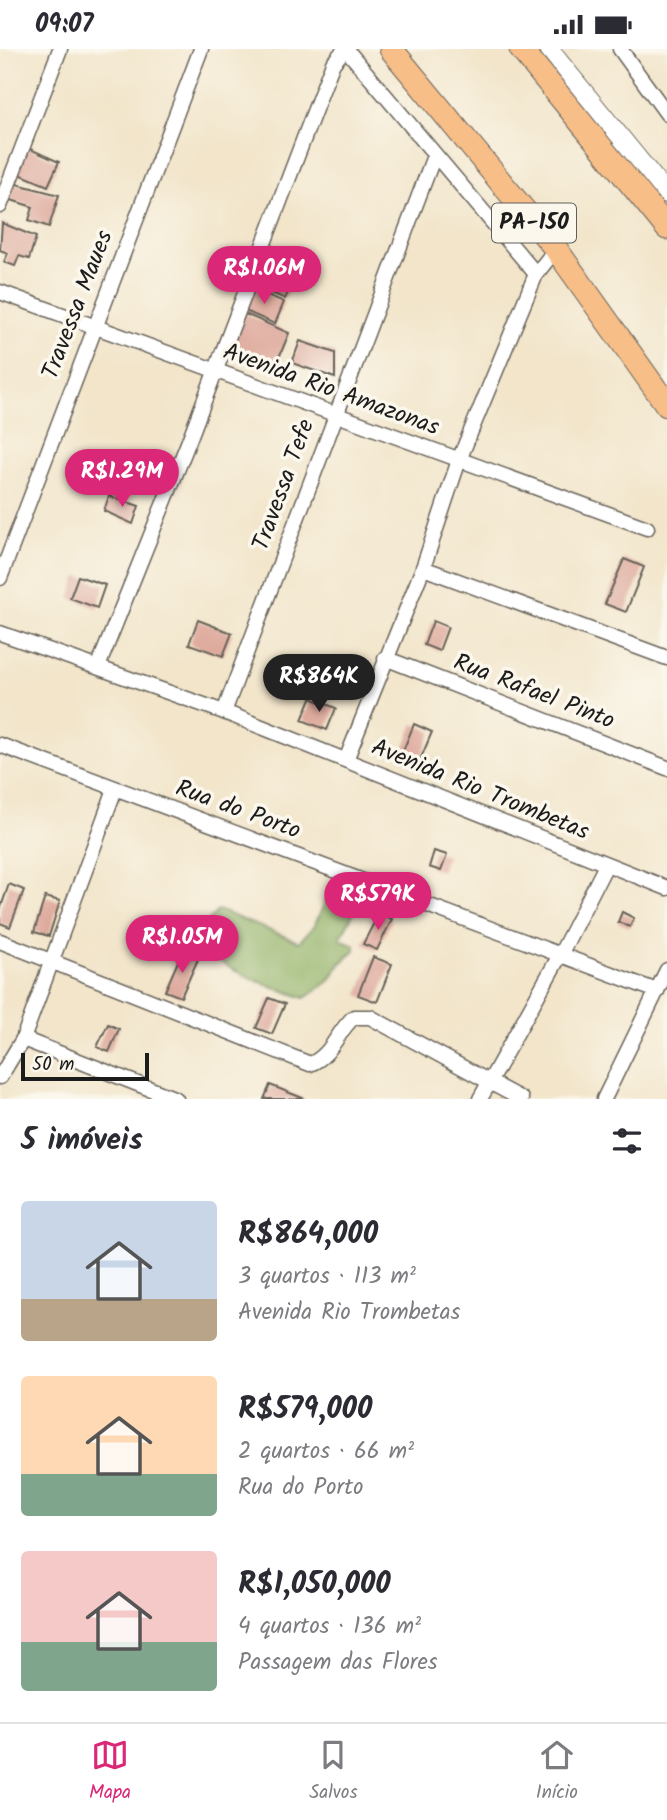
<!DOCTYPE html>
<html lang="pt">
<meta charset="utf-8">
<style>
body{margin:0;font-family:Kalam,sans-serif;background:#f2f2f3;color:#2b2b33;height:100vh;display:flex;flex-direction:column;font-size:26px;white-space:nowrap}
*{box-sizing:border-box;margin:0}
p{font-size:23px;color:#7c7c81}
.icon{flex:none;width:38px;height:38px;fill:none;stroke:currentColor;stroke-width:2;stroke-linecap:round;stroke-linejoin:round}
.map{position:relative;height:1050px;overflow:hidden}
.side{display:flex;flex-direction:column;background:#fff;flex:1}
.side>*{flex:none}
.scale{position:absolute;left:21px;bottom:18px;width:128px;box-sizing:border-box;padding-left:7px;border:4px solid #1c1c1c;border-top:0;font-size:19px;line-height:24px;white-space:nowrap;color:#1c1c1c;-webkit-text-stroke:5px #fbf7ec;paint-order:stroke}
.price{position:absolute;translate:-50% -60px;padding:0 16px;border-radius:24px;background:#db2777;color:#fff;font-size:23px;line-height:46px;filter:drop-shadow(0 2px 4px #0008)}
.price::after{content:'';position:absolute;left:50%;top:42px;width:21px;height:16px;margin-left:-10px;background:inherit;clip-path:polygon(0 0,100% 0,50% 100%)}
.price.selected{background:#222;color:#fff}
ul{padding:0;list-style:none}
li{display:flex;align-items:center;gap:21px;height:175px;padding:0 21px}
li span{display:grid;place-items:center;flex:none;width:196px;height:140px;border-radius:7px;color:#555}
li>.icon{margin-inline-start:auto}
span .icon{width:84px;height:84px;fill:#fffc;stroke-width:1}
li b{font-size:30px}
h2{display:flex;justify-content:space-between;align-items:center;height:84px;padding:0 21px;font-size:30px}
.status{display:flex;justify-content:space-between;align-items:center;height:49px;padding:0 35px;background:#fff;direction:ltr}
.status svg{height:19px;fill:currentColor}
.tab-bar{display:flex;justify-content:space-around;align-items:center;height:98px;border-top:2px solid #e1e1e2;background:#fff;font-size:19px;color:#7c7c81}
.tab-bar a{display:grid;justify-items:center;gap:4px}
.tab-bar .selected{color:#db2777}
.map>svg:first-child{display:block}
.forest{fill:#90b165;stroke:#566640;stroke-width:2}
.building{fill:#dea99c}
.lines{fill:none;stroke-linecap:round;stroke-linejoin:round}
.minor-casing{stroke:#676259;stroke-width:17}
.tertiary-casing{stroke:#676259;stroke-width:20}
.primary-casing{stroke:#676259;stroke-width:25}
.minor{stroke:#fff;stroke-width:14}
.tertiary{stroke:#fff;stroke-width:18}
.primary{stroke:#f7be88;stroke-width:23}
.labels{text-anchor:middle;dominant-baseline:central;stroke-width:7;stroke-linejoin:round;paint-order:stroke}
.shield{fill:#fbf7ec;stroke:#5f5e5a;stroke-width:2}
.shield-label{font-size:23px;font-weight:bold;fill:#1c1c1c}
.street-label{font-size:24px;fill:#1c1c1c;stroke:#fbf7ec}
</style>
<div class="status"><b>09:07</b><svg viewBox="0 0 49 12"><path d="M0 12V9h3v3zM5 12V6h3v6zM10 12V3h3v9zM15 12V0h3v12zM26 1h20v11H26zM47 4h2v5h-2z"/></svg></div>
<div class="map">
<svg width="667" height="1050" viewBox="0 0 667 1050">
<rect width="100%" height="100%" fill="#fbf7ec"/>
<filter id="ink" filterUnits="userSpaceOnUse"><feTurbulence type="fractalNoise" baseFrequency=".0143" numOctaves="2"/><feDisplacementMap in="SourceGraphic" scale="14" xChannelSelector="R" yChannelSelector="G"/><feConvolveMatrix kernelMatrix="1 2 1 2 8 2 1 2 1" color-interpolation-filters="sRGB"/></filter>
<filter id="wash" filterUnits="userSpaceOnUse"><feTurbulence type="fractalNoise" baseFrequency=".00686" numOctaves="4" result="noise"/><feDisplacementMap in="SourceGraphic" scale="28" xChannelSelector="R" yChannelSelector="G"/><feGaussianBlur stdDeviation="1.57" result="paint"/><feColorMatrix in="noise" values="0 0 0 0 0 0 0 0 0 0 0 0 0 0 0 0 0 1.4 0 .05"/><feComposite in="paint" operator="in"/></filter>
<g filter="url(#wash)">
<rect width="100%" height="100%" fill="#f2e5ca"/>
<path class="forest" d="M333 837 361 849 340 890 355 896V902L340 915 328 933 305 949C267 936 218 921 194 889L218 861 299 893 314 877Z"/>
<g id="blocks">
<g class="building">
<path d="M28 99 59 113 48 137 17 124Z"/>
<path d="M13 134 59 146 49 178 29 171 33 158 8 150Z"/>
<path d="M2 174 36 188 29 210 19 207 15 217 4 213 8 204 0 201Z"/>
<path d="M274 202 311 216 307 236 263 215Z"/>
<path d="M261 219 293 233 285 250 254 236Z"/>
<path d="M253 240 284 253 275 275 243 261Z"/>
<path d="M245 265 289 284 276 316 231 297Z"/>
<path d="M300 292 335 304V329L292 314Z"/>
<path d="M109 447 139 457 133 475 104 462Z"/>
<path d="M624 510 644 518 626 563 605 555Z"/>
<path d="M78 527 105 536 97 559 70 549Z"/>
<path d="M198 571 232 584 223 607 189 595Z"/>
<path d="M433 572 448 578 439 602 424 596Z"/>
<path d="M311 649 336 659 327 681 302 671Z"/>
<path d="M414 675 432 683 418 716 400 709Z"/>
<path d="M434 802 447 806 441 822 429 818Z"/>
<path d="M9 835 24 841 10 878 0 874V861Z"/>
<path d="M45 848 60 852 49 887 34 883Z"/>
<path d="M622 863 634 869 630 878 618 873Z"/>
<path d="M379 864 392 870 377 901 363 895Z"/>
<path d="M182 903 198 910 181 948 165 942Z"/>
<path d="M373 908 392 915 377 953 358 946Z"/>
<path d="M269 949 285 955 272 985 256 979Z"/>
<path d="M108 975 119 980 109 1003 97 998Z"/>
<path d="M270 1036 305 1050H264Z"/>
</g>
</g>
</g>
<g filter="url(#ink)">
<use href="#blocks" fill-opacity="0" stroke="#676259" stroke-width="2"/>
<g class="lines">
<defs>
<g id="minor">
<path d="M346 0 536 225"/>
<path d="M620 0 667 65"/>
<path d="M0 157 60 0"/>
<path d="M0 243 647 479"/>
<path d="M423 519 667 609"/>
<path d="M0 529 201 0"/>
<path d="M0 584 224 663 667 839"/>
<path d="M385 609 667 719"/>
<path d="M98 618 188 394 325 34 333 14 345 0"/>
<path d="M224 663 434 107"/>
<path d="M0 696 657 942"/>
<path d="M346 711 423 519 459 411 536 225 556 200"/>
<path d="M0 892 310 1015C332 1007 337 982 354 968H370L521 1050"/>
<path d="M23 990 176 1050"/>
<path d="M0 1028 23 990 115 740"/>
<path d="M480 1050 560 906 606 816"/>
<path d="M604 1050 667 921"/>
</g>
<path id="tertiary" d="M549 0 667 145"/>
<g id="primary">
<path d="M391 0 556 200 667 356"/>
<path d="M521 0 667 179"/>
</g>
</defs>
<use href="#minor" class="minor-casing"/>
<use href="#tertiary" class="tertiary-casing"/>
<use href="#primary" class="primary-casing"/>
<use href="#minor" class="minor"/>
<use href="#tertiary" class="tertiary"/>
<use href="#primary" class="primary"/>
</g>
</g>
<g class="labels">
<rect class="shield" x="492" y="154.5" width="84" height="39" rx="5"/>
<g class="shield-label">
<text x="534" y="174">PA-150</text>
</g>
<g class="street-label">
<text transform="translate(78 256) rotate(-69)">Travessa Maues</text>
<text transform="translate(331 341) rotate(20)">Avenida Rio Amazonas</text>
<text transform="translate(284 436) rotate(-70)">Travessa Tefe</text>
<text transform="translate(534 643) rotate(21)">Rua Rafael Pinto</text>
<text transform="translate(480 741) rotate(22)">Avenida Rio Trombetas</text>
<text transform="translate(238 761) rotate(20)">Rua do Porto</text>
</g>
</g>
</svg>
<div class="scale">50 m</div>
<b class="price" style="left:264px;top:257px">R$1.06M</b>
<b class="price" style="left:122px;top:460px">R$1.29M</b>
<b class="price selected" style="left:319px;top:665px">R$864K</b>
<b class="price" style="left:378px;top:883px">R$579K</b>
<b class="price" style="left:182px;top:926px">R$1.05M</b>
</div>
<section class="side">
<h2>5 imóveis<svg class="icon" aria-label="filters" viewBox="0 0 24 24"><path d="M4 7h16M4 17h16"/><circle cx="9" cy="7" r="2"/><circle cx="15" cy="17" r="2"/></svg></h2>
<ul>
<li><span style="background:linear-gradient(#c9d6e8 70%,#b9a48a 0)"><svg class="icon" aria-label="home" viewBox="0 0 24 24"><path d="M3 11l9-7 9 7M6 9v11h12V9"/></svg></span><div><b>R$864,000</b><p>3 quartos · 113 m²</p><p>Avenida Rio Trombetas</p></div></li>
<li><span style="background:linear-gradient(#ffd9b3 70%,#7fa58c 0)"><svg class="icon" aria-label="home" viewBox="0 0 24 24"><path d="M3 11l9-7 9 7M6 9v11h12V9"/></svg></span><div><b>R$579,000</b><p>2 quartos · 66 m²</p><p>Rua do Porto</p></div></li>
<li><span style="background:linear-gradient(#f6c9c9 65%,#7fa58c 0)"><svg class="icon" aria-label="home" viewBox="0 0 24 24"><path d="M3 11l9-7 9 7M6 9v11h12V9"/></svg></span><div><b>R$1,050,000</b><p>4 quartos · 136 m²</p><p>Passagem das Flores</p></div></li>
</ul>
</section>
<nav class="tab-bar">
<a class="selected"><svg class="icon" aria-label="map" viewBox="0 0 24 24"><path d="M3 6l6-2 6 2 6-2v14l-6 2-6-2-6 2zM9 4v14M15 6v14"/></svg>Mapa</a>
<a><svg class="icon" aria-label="saved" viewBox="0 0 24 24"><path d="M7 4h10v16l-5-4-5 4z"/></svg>Salvos</a>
<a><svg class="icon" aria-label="home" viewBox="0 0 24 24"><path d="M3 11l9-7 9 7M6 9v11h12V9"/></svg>Início</a>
</nav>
